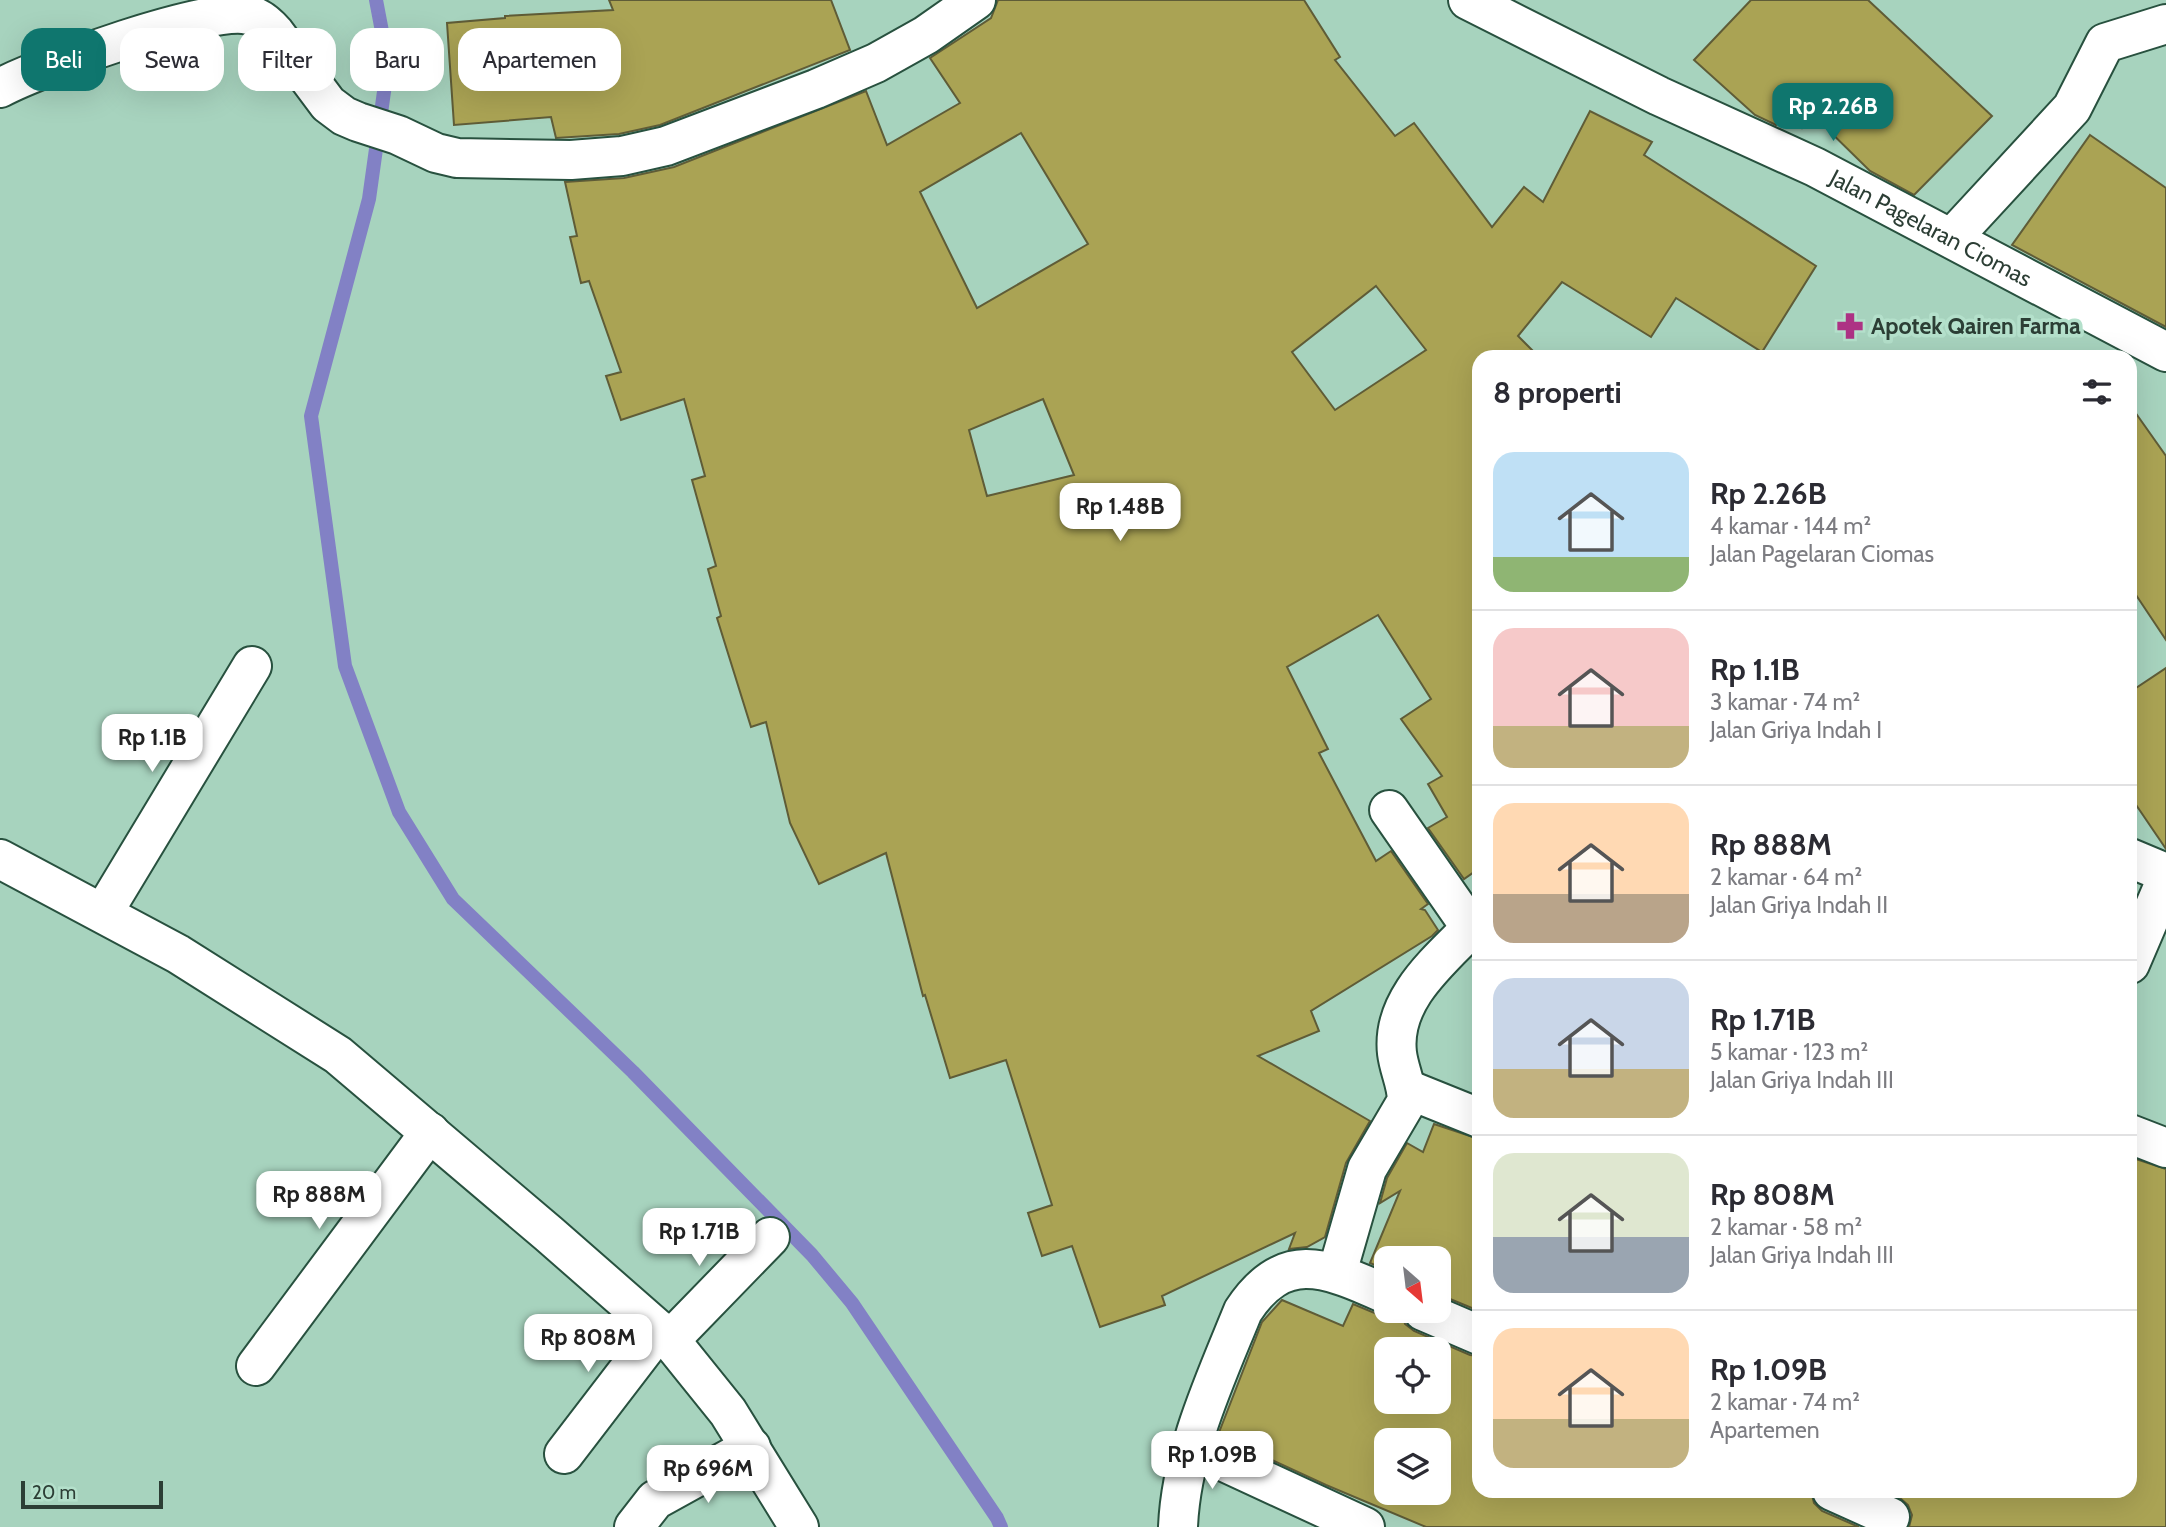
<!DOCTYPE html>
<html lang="id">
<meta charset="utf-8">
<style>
body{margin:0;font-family:Cabin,sans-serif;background:#f7f7f7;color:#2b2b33;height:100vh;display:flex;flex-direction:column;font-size:26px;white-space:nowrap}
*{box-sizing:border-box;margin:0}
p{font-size:23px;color:#7c7c81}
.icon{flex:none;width:38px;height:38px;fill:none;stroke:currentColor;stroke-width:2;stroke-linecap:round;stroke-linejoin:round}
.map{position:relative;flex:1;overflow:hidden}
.details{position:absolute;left:1472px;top:350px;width:665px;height:1148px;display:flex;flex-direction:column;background:#fff;border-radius:21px;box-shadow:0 7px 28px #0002}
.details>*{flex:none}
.hud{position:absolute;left:21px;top:28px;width:665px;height:63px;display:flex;gap:14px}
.needle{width:46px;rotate:152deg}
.tools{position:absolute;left:1374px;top:1246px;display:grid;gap:14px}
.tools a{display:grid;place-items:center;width:77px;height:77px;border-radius:14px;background:#fff;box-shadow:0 7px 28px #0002;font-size:35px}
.scale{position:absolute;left:21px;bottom:18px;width:142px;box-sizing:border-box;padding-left:7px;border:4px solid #2c3e35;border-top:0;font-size:19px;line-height:24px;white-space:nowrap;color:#2c3e35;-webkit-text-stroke:5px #b4e0cb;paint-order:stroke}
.price{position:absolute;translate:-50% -60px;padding:0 16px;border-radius:14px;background:#fff;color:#222;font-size:23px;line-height:46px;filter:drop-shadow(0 2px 4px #0008)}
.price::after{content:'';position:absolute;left:50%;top:42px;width:21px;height:16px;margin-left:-10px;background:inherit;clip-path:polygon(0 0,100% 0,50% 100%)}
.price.active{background:#0f766e;color:#fff}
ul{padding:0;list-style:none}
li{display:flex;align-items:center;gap:21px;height:175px;padding:0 21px}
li+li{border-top:2px solid #e1e1e2}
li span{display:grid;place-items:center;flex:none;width:196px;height:140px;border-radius:21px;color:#555}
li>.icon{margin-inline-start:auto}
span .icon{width:84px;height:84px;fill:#fffc;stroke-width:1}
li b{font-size:30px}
h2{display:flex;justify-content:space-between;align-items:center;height:84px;padding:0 21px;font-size:30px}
.chip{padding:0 24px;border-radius:21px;background:#fff;box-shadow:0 7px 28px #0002;font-size:24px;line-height:63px}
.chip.active{background:#0f766e;color:#fff}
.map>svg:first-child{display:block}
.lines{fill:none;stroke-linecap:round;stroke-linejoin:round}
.stream{stroke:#8281c5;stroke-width:14}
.building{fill:#aaa354;stroke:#5f5c37;stroke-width:2;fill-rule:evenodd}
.minor-casing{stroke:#28513f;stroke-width:42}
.secondary-casing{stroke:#28513f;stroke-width:42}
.minor{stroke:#fff;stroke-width:38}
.secondary{stroke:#fff;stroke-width:38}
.labels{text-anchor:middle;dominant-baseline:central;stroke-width:7;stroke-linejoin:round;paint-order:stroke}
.street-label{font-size:23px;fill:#2c3e35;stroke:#b4e0cb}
.poi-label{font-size:23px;font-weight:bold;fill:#2c3e35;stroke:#b4e0cb;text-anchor:start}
</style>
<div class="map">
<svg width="2166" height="1527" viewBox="0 0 2166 1527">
<rect width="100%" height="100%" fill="#a7d3be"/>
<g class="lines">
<path class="stream" d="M376 0 388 63 369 199 311 416 345 666 399 812 453 899 633 1072 812 1255 852 1303 997 1518 1001 1527"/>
</g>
<g class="building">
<path d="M609 0H831L850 50 660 125 619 134 556 138 551 117 454 125 447 23 505 18V16L613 10Z"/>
<path d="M998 0H1304L1340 57 1335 60 1395 136 1414 123 1492 227 1524 187 1543 202 1590 111 1652 142 1644 155 1816 266 1762 352 1676 298 1651 337 1562 282 1518 336 1539 357H1479V873L1477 870 1464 879 1428 828 1447 817 1428 784 1442 776 1401 719 1431 699 1378 615 1287 667 1328 749 1319 753 1376 861 1391 851 1428 904 1421 909 1425 910 1438 930 1432 936 1311 1011 1319 1031 1258 1056 1370 1121 1346 1163 1325 1237 1307 1247 1289 1249 1295 1233 1162 1296 1165 1305 1100 1327 1072 1246 1042 1256 1028 1213 1052 1205 1006 1060 950 1078 925 995 923 996 886 853 819 884 790 823 766 722 751 727 717 618 721 616 708 569 716 566 692 480 705 476 684 399 621 420 606 376 621 372 589 281 581 283 570 237 577 236 565 182 624 178 674 167 866 91 887 145 960 103 930 58 991 18ZM1021 133 1088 244 977 308 920 192ZM1376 286 1426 350 1335 410 1292 352ZM1043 399 1074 475 987 496 969 430Z"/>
<path d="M1751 0H1868L1992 116 1914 195 1870 171 1814 116 1802 128 1787 113 1776 125 1755 115 1694 60Z"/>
<path d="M2090 135 2166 188V327L2012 245Z"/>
<path d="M2130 405 2166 456V640L2130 586Z"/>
<path d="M2166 668V849L2130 796V692Z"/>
<path d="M1434 1124 1479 1139V1311L1438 1294V1258H1386V1270L1370 1263 1400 1191 1380 1203 1387 1178 1407 1143 1423 1152Z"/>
<path d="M2130 1157 2166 1169V1527H1909L1912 1515 1908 1505 1899 1497 1885 1491H2130Z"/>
<path d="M1282 1300 1343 1326 1353 1304 1377 1314 1388 1316 1402 1311 1405 1324 1414 1331 1470 1355 1479 1356V1491H1811L1814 1503 1822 1511 1859 1527H1426L1326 1485 1218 1435 1262 1322ZM1386 1349H1438V1402H1386ZM1386 1440H1438V1493H1386Z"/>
</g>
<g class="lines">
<defs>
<g id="minor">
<path d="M0 88C39 67 210 5 249 15 259 17 268 25 275 33L328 104 344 116 358 122 398 135 436 153 457 158 571 160 622 156 666 146 816 89 876 63 926 35 976 0"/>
<path d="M1952 238 2072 108 2105 43 2166 24"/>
<path d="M1389 810 1471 928"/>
<path d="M2130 858 2166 873"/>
<path d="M0 859 178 954 338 1055 549 1234 670 1340 728 1412 799 1527"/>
<path d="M103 913 252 666"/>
<path d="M2130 964 2166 880"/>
<path d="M1407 1089 1479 1118"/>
<path d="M2130 1134 2166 1148"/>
<path d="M1337 1273 1367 1169 1407 1101C1407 1084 1399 1070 1397 1053 1391 1000 1438 962 1471 928L1479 923"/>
<path d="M1423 1311 1479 1335"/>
<path d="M670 1340 770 1237"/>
<path d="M256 1366 430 1132"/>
<path d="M1192 1447 1365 1527"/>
<path d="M564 1454 659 1330"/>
<path d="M1832 1491 1890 1517"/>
<path d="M634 1527 655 1500 751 1447"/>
<path d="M1178 1527C1181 1452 1215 1380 1243 1311 1285 1247 1328 1269 1386 1294"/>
</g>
<g id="secondary">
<path id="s1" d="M1468 0 1659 96 1815 167 2166 352"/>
</g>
</defs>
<use href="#minor" class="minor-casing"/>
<use href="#secondary" class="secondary-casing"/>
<use href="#minor" class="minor"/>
<use href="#secondary" class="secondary"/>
</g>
<defs>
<symbol id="pharmacy-bare" viewBox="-9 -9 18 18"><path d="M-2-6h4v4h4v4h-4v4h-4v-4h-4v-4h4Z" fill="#ad3284" stroke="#b4e0cb" stroke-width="2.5" paint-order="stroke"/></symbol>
</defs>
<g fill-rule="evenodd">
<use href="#pharmacy-bare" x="1831" y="307" width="38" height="38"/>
</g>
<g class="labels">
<g class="street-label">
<text stroke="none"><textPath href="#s1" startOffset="516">Jalan Pagelaran Ciomas</textPath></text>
</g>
<g class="poi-label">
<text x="1871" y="326">Apotek Qairen Farma</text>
</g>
</g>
</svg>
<div class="tools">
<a><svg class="needle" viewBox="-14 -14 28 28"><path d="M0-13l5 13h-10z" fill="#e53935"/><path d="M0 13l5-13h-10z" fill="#7c7c81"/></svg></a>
<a><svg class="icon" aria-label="locate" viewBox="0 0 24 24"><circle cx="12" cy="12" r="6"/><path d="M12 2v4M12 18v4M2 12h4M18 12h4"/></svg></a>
<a><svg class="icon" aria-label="layers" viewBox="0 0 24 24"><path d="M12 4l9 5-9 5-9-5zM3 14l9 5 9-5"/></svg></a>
</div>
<div class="scale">20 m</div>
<b class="price active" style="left:1833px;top:143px">Rp 2.26B</b>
<b class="price" style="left:1120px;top:543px">Rp 1.48B</b>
<b class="price" style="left:152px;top:774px">Rp 1.1B</b>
<b class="price" style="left:319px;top:1231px">Rp 888M</b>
<b class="price" style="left:699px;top:1268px">Rp 1.71B</b>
<b class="price" style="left:588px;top:1374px">Rp 808M</b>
<b class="price" style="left:1212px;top:1491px">Rp 1.09B</b>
<b class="price" style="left:708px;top:1505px">Rp 696M</b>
<div class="hud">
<a class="chip active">Beli</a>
<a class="chip">Sewa</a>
<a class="chip">Filter</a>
<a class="chip">Baru</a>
<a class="chip">Apartemen</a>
</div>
<section class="details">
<h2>8 properti<svg class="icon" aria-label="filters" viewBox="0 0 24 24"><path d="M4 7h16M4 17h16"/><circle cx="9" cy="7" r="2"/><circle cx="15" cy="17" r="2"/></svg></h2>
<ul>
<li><span style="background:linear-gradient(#bfe0f5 75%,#8fb573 0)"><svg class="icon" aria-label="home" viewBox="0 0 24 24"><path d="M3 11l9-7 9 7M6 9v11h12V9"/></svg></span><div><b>Rp 2.26B</b><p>4 kamar · 144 m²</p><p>Jalan Pagelaran Ciomas</p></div></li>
<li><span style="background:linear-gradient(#f6c9c9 70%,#c2b280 0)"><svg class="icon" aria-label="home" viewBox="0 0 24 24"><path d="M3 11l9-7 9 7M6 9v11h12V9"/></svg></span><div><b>Rp 1.1B</b><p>3 kamar · 74 m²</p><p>Jalan Griya Indah I</p></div></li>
<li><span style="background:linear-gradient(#ffd9b3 65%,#b9a48a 0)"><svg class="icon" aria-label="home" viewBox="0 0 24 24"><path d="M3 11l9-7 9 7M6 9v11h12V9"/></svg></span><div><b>Rp 888M</b><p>2 kamar · 64 m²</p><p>Jalan Griya Indah II</p></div></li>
<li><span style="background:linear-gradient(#c9d6e8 65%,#c2b280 0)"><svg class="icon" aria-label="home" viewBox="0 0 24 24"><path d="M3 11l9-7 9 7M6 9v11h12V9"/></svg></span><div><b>Rp 1.71B</b><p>5 kamar · 123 m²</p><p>Jalan Griya Indah III</p></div></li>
<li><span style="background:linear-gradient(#dfe7d0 60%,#9aa5b1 0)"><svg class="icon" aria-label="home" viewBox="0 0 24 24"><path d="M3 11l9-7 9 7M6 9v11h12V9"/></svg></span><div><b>Rp 808M</b><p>2 kamar · 58 m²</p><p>Jalan Griya Indah III</p></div></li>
<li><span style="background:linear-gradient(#ffd9b3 65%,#c2b280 0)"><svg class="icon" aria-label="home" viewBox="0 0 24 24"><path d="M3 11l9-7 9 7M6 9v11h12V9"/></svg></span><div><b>Rp 1.09B</b><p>2 kamar · 74 m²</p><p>Apartemen</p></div></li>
</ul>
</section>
</div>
